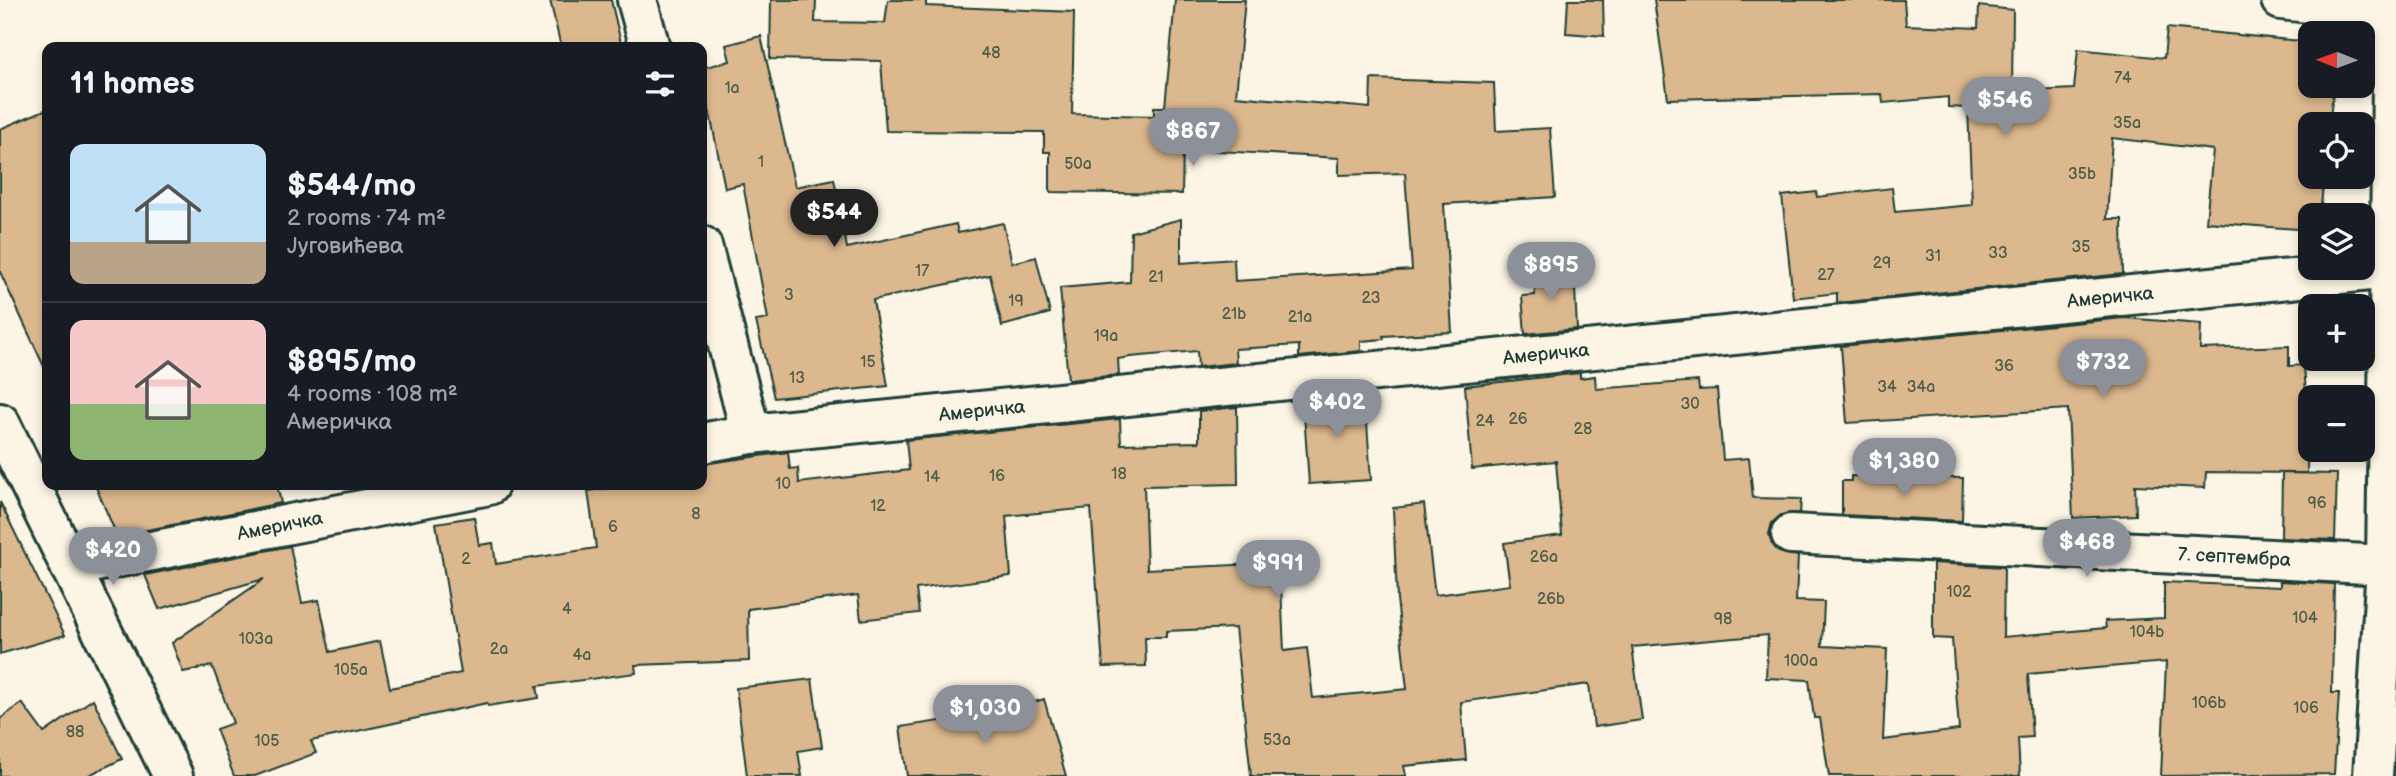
<!DOCTYPE html>
<meta charset="utf-8">
<style>
body{margin:0;font-family:"Balsamiq Sans",sans-serif;background:#242831;color:#f1f3f6;height:100vh;display:flex;flex-direction:column;font-size:26px;white-space:nowrap}
*{box-sizing:border-box;margin:0}
p{font-size:23px;color:#9ea1a6}
.icon{flex:none;width:38px;height:38px;fill:none;stroke:currentColor;stroke-width:2;stroke-linecap:round;stroke-linejoin:round}
.map{position:relative;flex:1;overflow:hidden}
.sheet{position:absolute;left:42px;top:42px;width:665px;height:448px;display:flex;flex-direction:column;background:#171b24;border-radius:14px;box-shadow:0 4px 10px #0003}
.sheet>*{flex:none}
.needle{width:46px;rotate:271deg}
.controls{position:absolute;left:2298px;top:21px;display:grid;gap:14px}
.controls a{display:grid;place-items:center;width:77px;height:77px;border-radius:14px;background:#171b24;box-shadow:0 4px 10px #0003;font-size:35px}
.price{position:absolute;translate:-50% -60px;padding:0 16px;border-radius:24px;background:#8c9099;color:#fff;font-size:23px;line-height:46px;filter:drop-shadow(0 2px 4px #0008)}
.price::after{content:'';position:absolute;left:50%;top:42px;width:21px;height:16px;margin-left:-10px;background:inherit;clip-path:polygon(0 0,100% 0,50% 100%)}
.price.selected{background:#222;color:#fff}
ul{padding:0;list-style:none}
li{display:flex;align-items:center;gap:21px;height:175px;padding:0 28px}
li+li{border-top:2px solid #363941}
li span{display:grid;place-items:center;flex:none;width:196px;height:140px;border-radius:14px;color:#555}
li>.icon{margin-inline-start:auto}
span .icon{width:84px;height:84px;fill:#fffc;stroke-width:1}
li b{font-size:30px}
h2{display:flex;justify-content:space-between;align-items:center;height:84px;padding:0 28px;font-size:30px}
.map>svg:first-child{display:block}
.building{fill:#dcb88e;stroke:#1f3d34;stroke-width:2}
.lines{fill:none;stroke-linecap:round;stroke-linejoin:round}
.minor-casing{stroke:#1f3d34;stroke-width:44}
.major-casing{stroke:#1f3d34;stroke-width:44}
.minor{stroke:#fcf5e5;stroke-width:38}
.major{stroke:#fcf5e5;stroke-width:38}
.labels{text-anchor:middle;dominant-baseline:central;stroke-width:5;stroke-linejoin:round;paint-order:stroke}
.number-label{font-size:16px;fill:#4e5c4a}
.street-label{font-size:19px;fill:#1f3d34;stroke:#fcf5e5}
</style>
<div class="map">
<svg width="2396" height="776" viewBox="0 0 2396 776">
<rect width="100%" height="100%" fill="#fcf5e5"/>
<filter id="ink" filterUnits="userSpaceOnUse"><feTurbulence type="fractalNoise" baseFrequency=".0143" numOctaves="2"/><feDisplacementMap in="SourceGraphic" scale="14" xChannelSelector="R" yChannelSelector="G"/><feConvolveMatrix kernelMatrix="1 2 1 2 8 2 1 2 1" color-interpolation-filters="sRGB"/></filter>
<g filter="url(#ink)">
<g class="building">
<path d="M550 0H611L622 47H561Z"/>
<path d="M771 0H816L815 22 885 23 888 0H926V6L1074 12 1072 114 1154 116V107H1165L1175 0H1245L1236 96 1370 108 1371 79 1494 83 1496 131 1550 128 1555 197 1444 204 1452 332 1383 336 1384 339 1361 341V351L1299 357V345L1235 349 1236 363 1198 367 1197 351 1130 357 1118 359 1119 375 1068 380 1060 288 1130 282 1131 232 1181 219V263L1234 259 1235 281 1412 270 1405 173 1339 175V158L1183 149 1182 194 1050 192V152H1044V132L886 131 881 61 770 59Z"/>
<path d="M1568 0H1603L1604 36 1566 33Z"/>
<path d="M1654 0H1904L1906 25 1978 28 1979 6 2013 10 2012 92 2074 89 2078 49 2164 58 2167 28 2310 42V86H2334L2329 124H2310V177H2324L2320 215H2310V230L2206 222 2213 150 2112 138 2107 219H2122L2123 274 1837 303V293L1793 298 1782 196 1816 192 1817 197 1892 188 1895 212 1972 205 1968 108 1948 107V97L1883 103 1882 94 1668 99Z"/>
<path d="M761 36 795 187 834 179 847 248 956 224 958 233 1003 223 1012 263 1036 257 1050 313 1002 326 990 275 873 300 888 386 774 398 756 321 768 319 743 184 725 188 702 75V68L730 61 726 45Z"/>
<path d="M47 109V373L0 272V129Z"/>
<path d="M1574 268 1577 329 1525 334 1522 296 1535 295 1534 271Z"/>
<path d="M2124 318 2201 324 2200 349 2289 346V366L2304 365 2308 423 2307 473 2206 472 2205 488 2135 485 2136 515 2073 518 2068 409 1847 423 1841 346Z"/>
<path d="M1580 373V378L1595 376 1596 389 1698 381 1699 390 1717 389 1723 460 1749 458 1753 498 1801 499 1800 513 1781 515 1772 523 1769 534 1772 544 1779 552 1798 556 1796 601 1824 602 1822 646 1887 649 1883 740 1959 730 1952 639 1933 638V563L2004 567 2003 637 2106 628 2105 621 2164 618V582L2280 587V581L2334 584 2332 693H2339L2334 774 2161 776 2166 662 2028 674 2032 737 2018 738 2020 776H1829L1820 718H1814L1809 680 1766 678 1768 635 1632 647 1642 720 1594 727 1589 684 1461 702 1466 760 1404 766 1406 776H1251L1235 628 1166 631V637H1145L1146 666 1103 667 1091 508 1006 516 1011 576 916 589 919 613 861 620 858 595 748 609 749 661 635 665 636 673 537 686 539 698 488 706 487 703 311 741 316 753 255 776H234L216 729 233 723 212 666 183 672 172 643 264 579 159 609 145 575 290 546 302 603 319 600 330 652 380 641 390 688 461 673 436 523 474 517 479 545 493 543 496 564 596 548 588 491 634 485H702V464L788 452 790 469 798 468 799 483 909 470 906 440 1120 419 1121 444 1199 442V411L1237 407 1238 484 1144 486 1147 569 1280 563 1284 651 1307 648 1313 698 1407 689 1397 599 1393 508 1424 504 1435 595 1510 585 1504 543 1562 535 1556 461 1472 469 1465 386Z"/>
<path d="M1365 394 1371 480 1309 484 1303 400Z"/>
<path d="M2282 473 2337 474 2335 540 2281 538Z"/>
<path d="M1851 476 1963 478 1962 521 1842 515V481H1851Z"/>
<path d="M95 485H277L281 503 117 536Z"/>
<path d="M0 502 65 635 0 654Z"/>
<path d="M812 679 822 747 798 751 802 776H747L736 688Z"/>
<path d="M93 699 122 759 87 776H0V719L22 703 44 733Z"/>
<path d="M1044 699 1066 776H907L900 727 1006 711Z"/>
</g>
<g class="lines">
<defs>
<g id="minor">
<path d="M637 0 650 47"/>
<path d="M2281 0 2393 12"/>
<path d="M702 246 751 434"/>
<path d="M0 423 173 776"/>
<path id="s1" d="M702 443 751 434 2390 269"/>
<path id="s2" d="M1791 534 2386 565"/>
<path id="s3" d="M70 567 489 485"/>
</g>
<path id="major" d="M2373 776 2386 565 2393 0"/>
</defs>
<use href="#minor" class="minor-casing"/>
<use href="#major" class="major-casing"/>
<use href="#minor" class="minor"/>
<use href="#major" class="major"/>
</g>
</g>
<g class="labels">
<g class="number-label">
<text x="991" y="53">48</text>
<text x="2123" y="78">74</text>
<text x="732" y="88">1a</text>
<text x="2127" y="123">35a</text>
<text x="761" y="162">1</text>
<text x="1078" y="164">50a</text>
<text x="2082" y="174">35b</text>
<text x="2081" y="247">35</text>
<text x="1998" y="253">33</text>
<text x="1933" y="256">31</text>
<text x="1882" y="263">29</text>
<text x="922" y="271">17</text>
<text x="1826" y="275">27</text>
<text x="1156" y="277">21</text>
<text x="789" y="295">3</text>
<text x="1371" y="298">23</text>
<text x="1016" y="301">19</text>
<text x="1234" y="314">21b</text>
<text x="1300" y="317">21a</text>
<text x="1106" y="336">19a</text>
<text x="868" y="362">15</text>
<text x="2004" y="366">36</text>
<text x="797" y="378">13</text>
<text x="1887" y="387">34</text>
<text x="1921" y="387">34a</text>
<text x="1690" y="404">30</text>
<text x="1518" y="419">26</text>
<text x="1485" y="421">24</text>
<text x="1583" y="429">28</text>
<text x="1119" y="474">18</text>
<text x="997" y="476">16</text>
<text x="932" y="477">14</text>
<text x="783" y="484">10</text>
<text x="2317" y="503">96</text>
<text x="878" y="506">12</text>
<text x="696" y="514">8</text>
<text x="613" y="527">6</text>
<text x="1544" y="557">26a</text>
<text x="466" y="559">2</text>
<text x="1959" y="592">102</text>
<text x="1551" y="599">26b</text>
<text x="567" y="609">4</text>
<text x="2305" y="618">104</text>
<text x="1723" y="619">98</text>
<text x="2147" y="632">104b</text>
<text x="256" y="639">103a</text>
<text x="499" y="649">2a</text>
<text x="582" y="655">4a</text>
<text x="1801" y="661">100a</text>
<text x="351" y="670">105a</text>
<text x="2209" y="703">106b</text>
<text x="2306" y="708">106</text>
<text x="75" y="732">88</text>
<text x="1277" y="740">53a</text>
<text x="267" y="741">105</text>
</g>
<g class="street-label">
<text stroke="none"><textPath href="#s1" startOffset="1416">Америчка</textPath></text>
<text stroke="none"><textPath href="#s1" startOffset="849">Америчка</textPath></text>
<text stroke="none"><textPath href="#s1" startOffset="282">Америчка</textPath></text>
<text stroke="none"><textPath href="#s3" startOffset="214">Америчка</textPath></text>
<text stroke="none"><textPath href="#s2" startOffset="444">7. септембра</textPath></text>
</g>
</g>
</svg>
<div class="controls">
<a><svg class="needle" viewBox="-14 -14 28 28"><path d="M0-13l5 13h-10z" fill="#e53935"/><path d="M0 13l5-13h-10z" fill="#9ea1a6"/></svg></a>
<a><svg class="icon" aria-label="locate" viewBox="0 0 24 24"><circle cx="12" cy="12" r="6"/><path d="M12 2v4M12 18v4M2 12h4M18 12h4"/></svg></a>
<a><svg class="icon" aria-label="layers" viewBox="0 0 24 24"><path d="M12 4l9 5-9 5-9-5zM3 14l9 5 9-5"/></svg></a>
<a>+</a>
<a>−</a>
</div>
<b class="price" style="left:2005px;top:137px">$546</b>
<b class="price" style="left:1193px;top:168px">$867</b>
<b class="price selected" style="left:834px;top:249px">$544</b>
<b class="price" style="left:1551px;top:302px">$895</b>
<b class="price" style="left:2103px;top:399px">$732</b>
<b class="price" style="left:1337px;top:439px">$402</b>
<b class="price" style="left:1904px;top:498px">$1,380</b>
<b class="price" style="left:2087px;top:579px">$468</b>
<b class="price" style="left:113px;top:587px">$420</b>
<b class="price" style="left:1278px;top:600px">$991</b>
<b class="price" style="left:985px;top:745px">$1,030</b>
<section class="sheet">
<h2>11 homes<svg class="icon" aria-label="filters" viewBox="0 0 24 24"><path d="M4 7h16M4 17h16"/><circle cx="9" cy="7" r="2"/><circle cx="15" cy="17" r="2"/></svg></h2>
<ul>
<li><span style="background:linear-gradient(#bfe0f5 70%,#b9a48a 0)"><svg class="icon" aria-label="home" viewBox="0 0 24 24"><path d="M3 11l9-7 9 7M6 9v11h12V9"/></svg></span><div><b>$544/mo</b><p>2 rooms · 74 m²</p><p>Југовићева</p></div></li>
<li><span style="background:linear-gradient(#f6c9c9 60%,#8fb573 0)"><svg class="icon" aria-label="home" viewBox="0 0 24 24"><path d="M3 11l9-7 9 7M6 9v11h12V9"/></svg></span><div><b>$895/mo</b><p>4 rooms · 108 m²</p><p>Америчка</p></div></li>
</ul>
</section>
</div>
